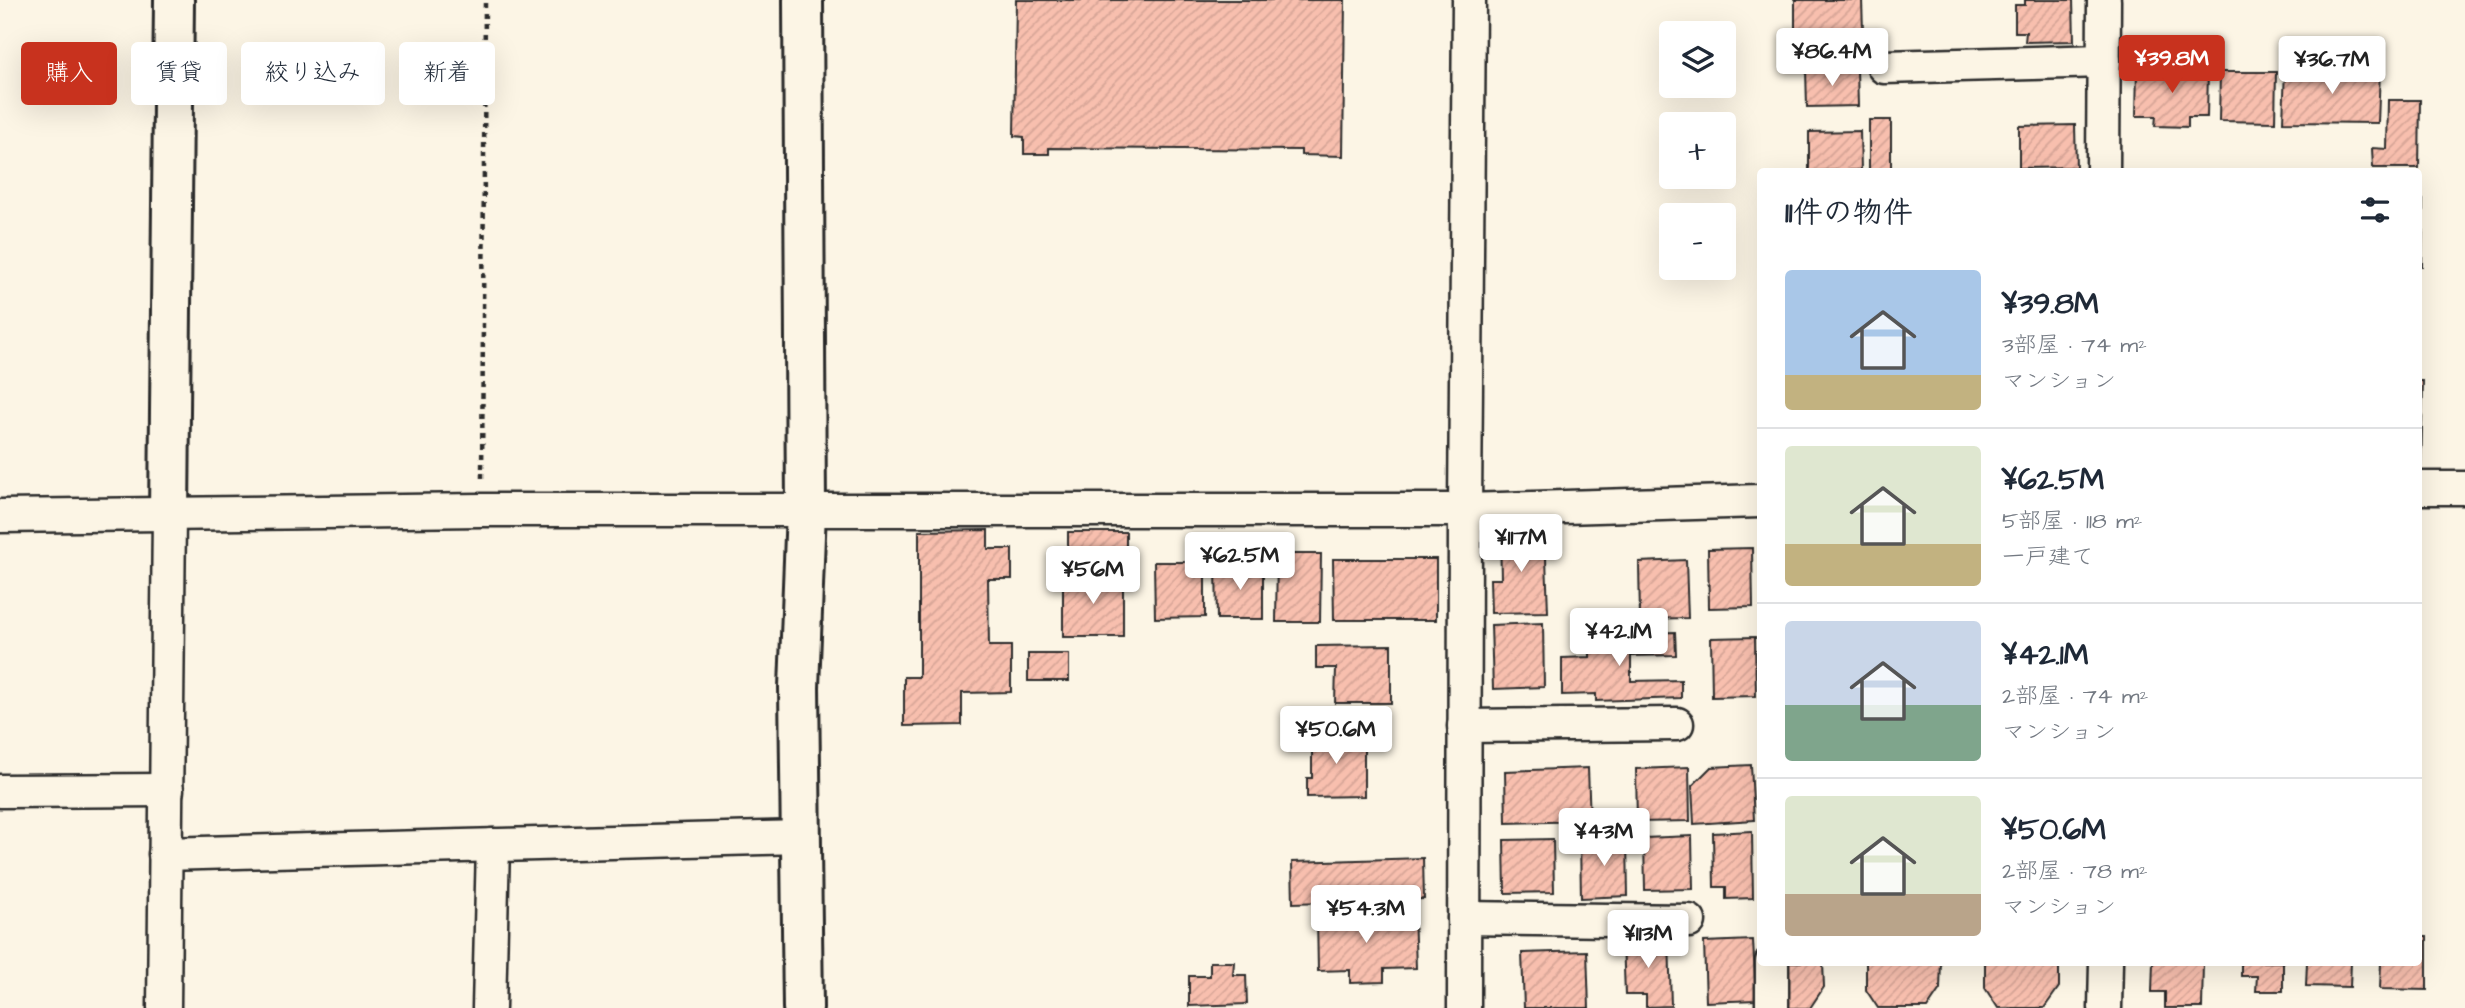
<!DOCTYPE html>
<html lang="ja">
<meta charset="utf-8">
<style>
body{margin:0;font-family:"Architects Daughter","Klee One",sans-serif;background:#f6f6f7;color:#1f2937;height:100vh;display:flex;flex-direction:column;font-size:26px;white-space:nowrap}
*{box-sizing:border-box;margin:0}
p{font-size:23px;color:#747a83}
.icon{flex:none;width:38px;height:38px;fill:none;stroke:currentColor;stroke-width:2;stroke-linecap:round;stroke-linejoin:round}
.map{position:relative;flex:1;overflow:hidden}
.details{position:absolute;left:1757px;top:168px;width:665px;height:798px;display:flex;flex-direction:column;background:#fff;border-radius:7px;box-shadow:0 7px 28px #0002}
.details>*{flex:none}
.guide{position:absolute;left:21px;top:42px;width:665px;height:63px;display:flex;gap:14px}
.buttons{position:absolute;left:1659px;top:21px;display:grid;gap:14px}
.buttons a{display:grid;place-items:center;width:77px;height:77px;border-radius:7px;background:#fff;box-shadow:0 7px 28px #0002;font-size:35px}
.price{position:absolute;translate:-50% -60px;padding:0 16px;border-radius:7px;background:#fff;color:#222;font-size:23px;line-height:46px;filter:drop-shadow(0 2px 4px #0008)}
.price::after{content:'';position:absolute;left:50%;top:42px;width:21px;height:16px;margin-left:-10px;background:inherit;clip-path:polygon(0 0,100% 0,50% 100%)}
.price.current{background:#c8321e;color:#fff}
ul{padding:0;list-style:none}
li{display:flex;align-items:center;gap:21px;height:175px;padding:0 28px}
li+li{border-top:2px solid #e0e1e3}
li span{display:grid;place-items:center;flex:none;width:196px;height:140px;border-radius:7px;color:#555}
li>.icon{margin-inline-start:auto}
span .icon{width:84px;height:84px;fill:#fffc;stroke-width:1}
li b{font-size:30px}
h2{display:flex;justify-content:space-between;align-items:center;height:84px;padding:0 28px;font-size:30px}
.pill{padding:0 24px;border-radius:7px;background:#fff;box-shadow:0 7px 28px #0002;font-size:24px;line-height:63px}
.pill.current{background:#c8321e;color:#fff}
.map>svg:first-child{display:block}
.building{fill:url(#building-hatch);stroke:#2b2b2b;stroke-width:2}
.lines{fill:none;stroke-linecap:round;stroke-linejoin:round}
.street-casing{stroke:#2b2b2b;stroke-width:37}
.secondary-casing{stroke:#2b2b2b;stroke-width:44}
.path{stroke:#2b2b2b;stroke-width:4.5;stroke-dasharray:5 5;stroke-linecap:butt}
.street{stroke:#fcf5e5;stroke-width:32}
.secondary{stroke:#fcf5e5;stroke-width:38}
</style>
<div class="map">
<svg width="2465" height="1008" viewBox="0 0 2465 1008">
<defs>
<pattern id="building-hatch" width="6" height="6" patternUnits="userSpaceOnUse" patternTransform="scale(1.75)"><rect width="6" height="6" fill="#f8bfae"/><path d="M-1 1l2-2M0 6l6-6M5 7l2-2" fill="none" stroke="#d5a496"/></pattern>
</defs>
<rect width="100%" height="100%" fill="#fcf5e5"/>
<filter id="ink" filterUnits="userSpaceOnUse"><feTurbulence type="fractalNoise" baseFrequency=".0143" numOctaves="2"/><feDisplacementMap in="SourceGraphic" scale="14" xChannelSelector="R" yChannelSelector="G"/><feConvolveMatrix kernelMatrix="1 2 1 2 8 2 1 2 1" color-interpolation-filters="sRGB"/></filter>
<g filter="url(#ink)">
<g class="building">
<path d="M1016 0H1345L1343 156 1301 155V150L1049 148V154H1024V137L1014 136Z"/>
<path d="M1795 0H1862L1863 31 1795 32Z"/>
<path d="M2025 0H2073L2074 41 2025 42 2026 32H2015V5H2025Z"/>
<path d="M1857 68 1858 106 1807 107 1806 69Z"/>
<path d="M2137 68 2208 70 2207 117H2188V127L2155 126 2156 116H2136Z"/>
<path d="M2285 69 2380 70 2378 123 2283 122Z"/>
<path d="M2220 72H2276L2275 122 2219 121Z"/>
<path d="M2388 100H2420L2419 168H2373L2372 148 2387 149Z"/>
<rect x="1869" y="120" width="22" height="52"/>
<path d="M2075 125 2076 167 2019 168V126Z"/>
<path d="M1860 131 1861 170 1809 171V132Z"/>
<path d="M2418 199H2423L2422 266H2418Z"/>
<path d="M2418 381H2423L2421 469H2418Z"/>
<path d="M988 530V549H1012V579H988L989 646H1011V692L962 693V725L904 726V677H919V531Z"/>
<path d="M1500 531H1545L1548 612 1491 613 1490 579H1501Z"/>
<path d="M1068 532H1126V560L1068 561Z"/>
<path d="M1752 548 1753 607 1709 608 1708 549Z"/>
<path d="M1277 554H1321L1320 622H1276Z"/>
<path d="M1333 559H1436V620H1334Z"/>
<path d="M1686 560 1688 618 1640 619 1639 562Z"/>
<path d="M1154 562H1205V617L1155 618Z"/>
<path d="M1216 566H1263V619H1217Z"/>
<path d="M1123 574V637H1063V575Z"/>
<path d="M1543 623 1544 687 1493 689 1491 625Z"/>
<path d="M1675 632 1676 655 1631 656V681L1681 680V698L1596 701V694L1562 695V658L1590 657V635Z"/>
<path d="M1755 637 1756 696 1712 697 1711 638Z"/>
<path d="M1391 645V703H1335L1336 668H1316V646Z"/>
<rect x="1028" y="654" width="41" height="27"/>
<path d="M1312 733H1356V749H1364V796L1307 797V778H1312Z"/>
<path d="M1751 765 1754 820 1694 824 1692 786 1711 767Z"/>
<path d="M1689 767 1690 821 1637 822 1636 769Z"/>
<path d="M1588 768 1590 821 1506 823 1505 771Z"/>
<path d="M1752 831 1753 898 1726 899V887H1714L1713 833Z"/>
<path d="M1692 836 1693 889 1645 890 1644 838Z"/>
<path d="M1627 838 1628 896 1581 898 1580 839Z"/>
<path d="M1553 839 1554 892 1505 893 1504 840Z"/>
<path d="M1423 858 1424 899 1293 903 1292 862Z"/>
<path d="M1414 913 1416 968 1384 969V982L1350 983V970L1318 971 1317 916Z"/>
<path d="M2418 937H2427V990L2380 989 2381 962H2418Z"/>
<path d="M1669 938 1671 1006 1646 1007V995H1625L1623 940Z"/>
<path d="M1753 940 1756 1000 1706 1002 1704 942Z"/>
<path d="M1587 951 1589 1008H1524L1522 953Z"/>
<path d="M1210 962H1234L1233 975H1246L1247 1004 1189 1006V976H1210Z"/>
<path d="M1786 962H1823L1824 987 1810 1008H1789Z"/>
<path d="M1866 962H1941L1940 989 1927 1008H1878L1866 990Z"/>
<path d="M1985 962H2059V987L2044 1008H1998L1985 988Z"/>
<path d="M2153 962H2203L2202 1008H2165V992H2152Z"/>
<path d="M2241 962H2283V991H2256L2257 976H2241Z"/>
<path d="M2307 962H2351L2350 987 2306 986Z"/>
</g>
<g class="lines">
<defs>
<g id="street">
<path d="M1884 67 2104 61"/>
<path d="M2103 172 2104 0"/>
<path d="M2418 488H2465"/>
<path d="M0 516 481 510H1465L1760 501"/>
<path d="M1464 726 1677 724"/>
<path d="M0 791 167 790"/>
<path d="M165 854 801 837"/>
<path d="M1464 918 1689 921"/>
<path d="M1772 962V1008"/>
<path d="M164 1008 169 514"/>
<path d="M489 1008 493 845"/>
<path d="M1464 1008 1465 510 1469 0"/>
<path d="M2105 1008 2106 962"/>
</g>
<g id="secondary">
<path d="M803 0 806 510 799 687 803 1008"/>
<path d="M169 514 174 0"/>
</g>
</defs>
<use href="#street" class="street-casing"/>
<use href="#secondary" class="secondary-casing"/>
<path class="path" d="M482 478 485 0"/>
<use href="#street" class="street"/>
<use href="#secondary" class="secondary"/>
</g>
</g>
</svg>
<div class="buttons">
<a><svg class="icon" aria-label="layers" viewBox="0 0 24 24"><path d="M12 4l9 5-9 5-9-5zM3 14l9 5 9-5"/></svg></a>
<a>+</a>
<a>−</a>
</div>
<b class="price" style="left:1832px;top:88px">¥86.4M</b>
<b class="price current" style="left:2172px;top:95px">¥39.8M</b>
<b class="price" style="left:2332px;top:96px">¥36.7M</b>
<b class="price" style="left:1521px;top:574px">¥117M</b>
<b class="price" style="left:1240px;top:592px">¥62.5M</b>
<b class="price" style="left:1093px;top:606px">¥56M</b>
<b class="price" style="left:1619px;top:668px">¥42.1M</b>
<b class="price" style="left:1336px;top:766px">¥50.6M</b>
<b class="price" style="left:1604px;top:868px">¥43M</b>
<b class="price" style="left:1366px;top:945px">¥54.3M</b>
<b class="price" style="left:1648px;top:970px">¥113M</b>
<div class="guide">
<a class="pill current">購入</a>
<a class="pill">賃貸</a>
<a class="pill">絞り込み</a>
<a class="pill">新着</a>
</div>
<section class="details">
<h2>11件の物件<svg class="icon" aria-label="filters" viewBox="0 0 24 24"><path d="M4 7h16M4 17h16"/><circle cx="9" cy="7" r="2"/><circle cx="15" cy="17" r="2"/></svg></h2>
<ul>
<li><span style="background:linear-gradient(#a9c7e8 75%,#c2b280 0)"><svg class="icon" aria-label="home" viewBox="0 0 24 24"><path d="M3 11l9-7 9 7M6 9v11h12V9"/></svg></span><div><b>¥39.8M</b><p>3部屋 · 74 m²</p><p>マンション</p></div></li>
<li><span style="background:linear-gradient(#dfe7d0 70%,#c2b280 0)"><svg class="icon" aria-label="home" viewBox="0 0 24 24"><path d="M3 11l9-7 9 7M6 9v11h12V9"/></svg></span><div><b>¥62.5M</b><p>5部屋 · 118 m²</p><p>一戸建て</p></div></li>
<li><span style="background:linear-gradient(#c9d6e8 60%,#7fa58c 0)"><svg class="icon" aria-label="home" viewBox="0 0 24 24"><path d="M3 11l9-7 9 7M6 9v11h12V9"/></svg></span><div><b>¥42.1M</b><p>2部屋 · 74 m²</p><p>マンション</p></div></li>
<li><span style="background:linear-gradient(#dfe7d0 70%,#b9a48a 0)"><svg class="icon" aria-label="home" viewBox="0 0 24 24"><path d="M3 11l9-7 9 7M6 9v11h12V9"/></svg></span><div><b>¥50.6M</b><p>2部屋 · 78 m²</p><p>マンション</p></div></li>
</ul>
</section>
</div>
